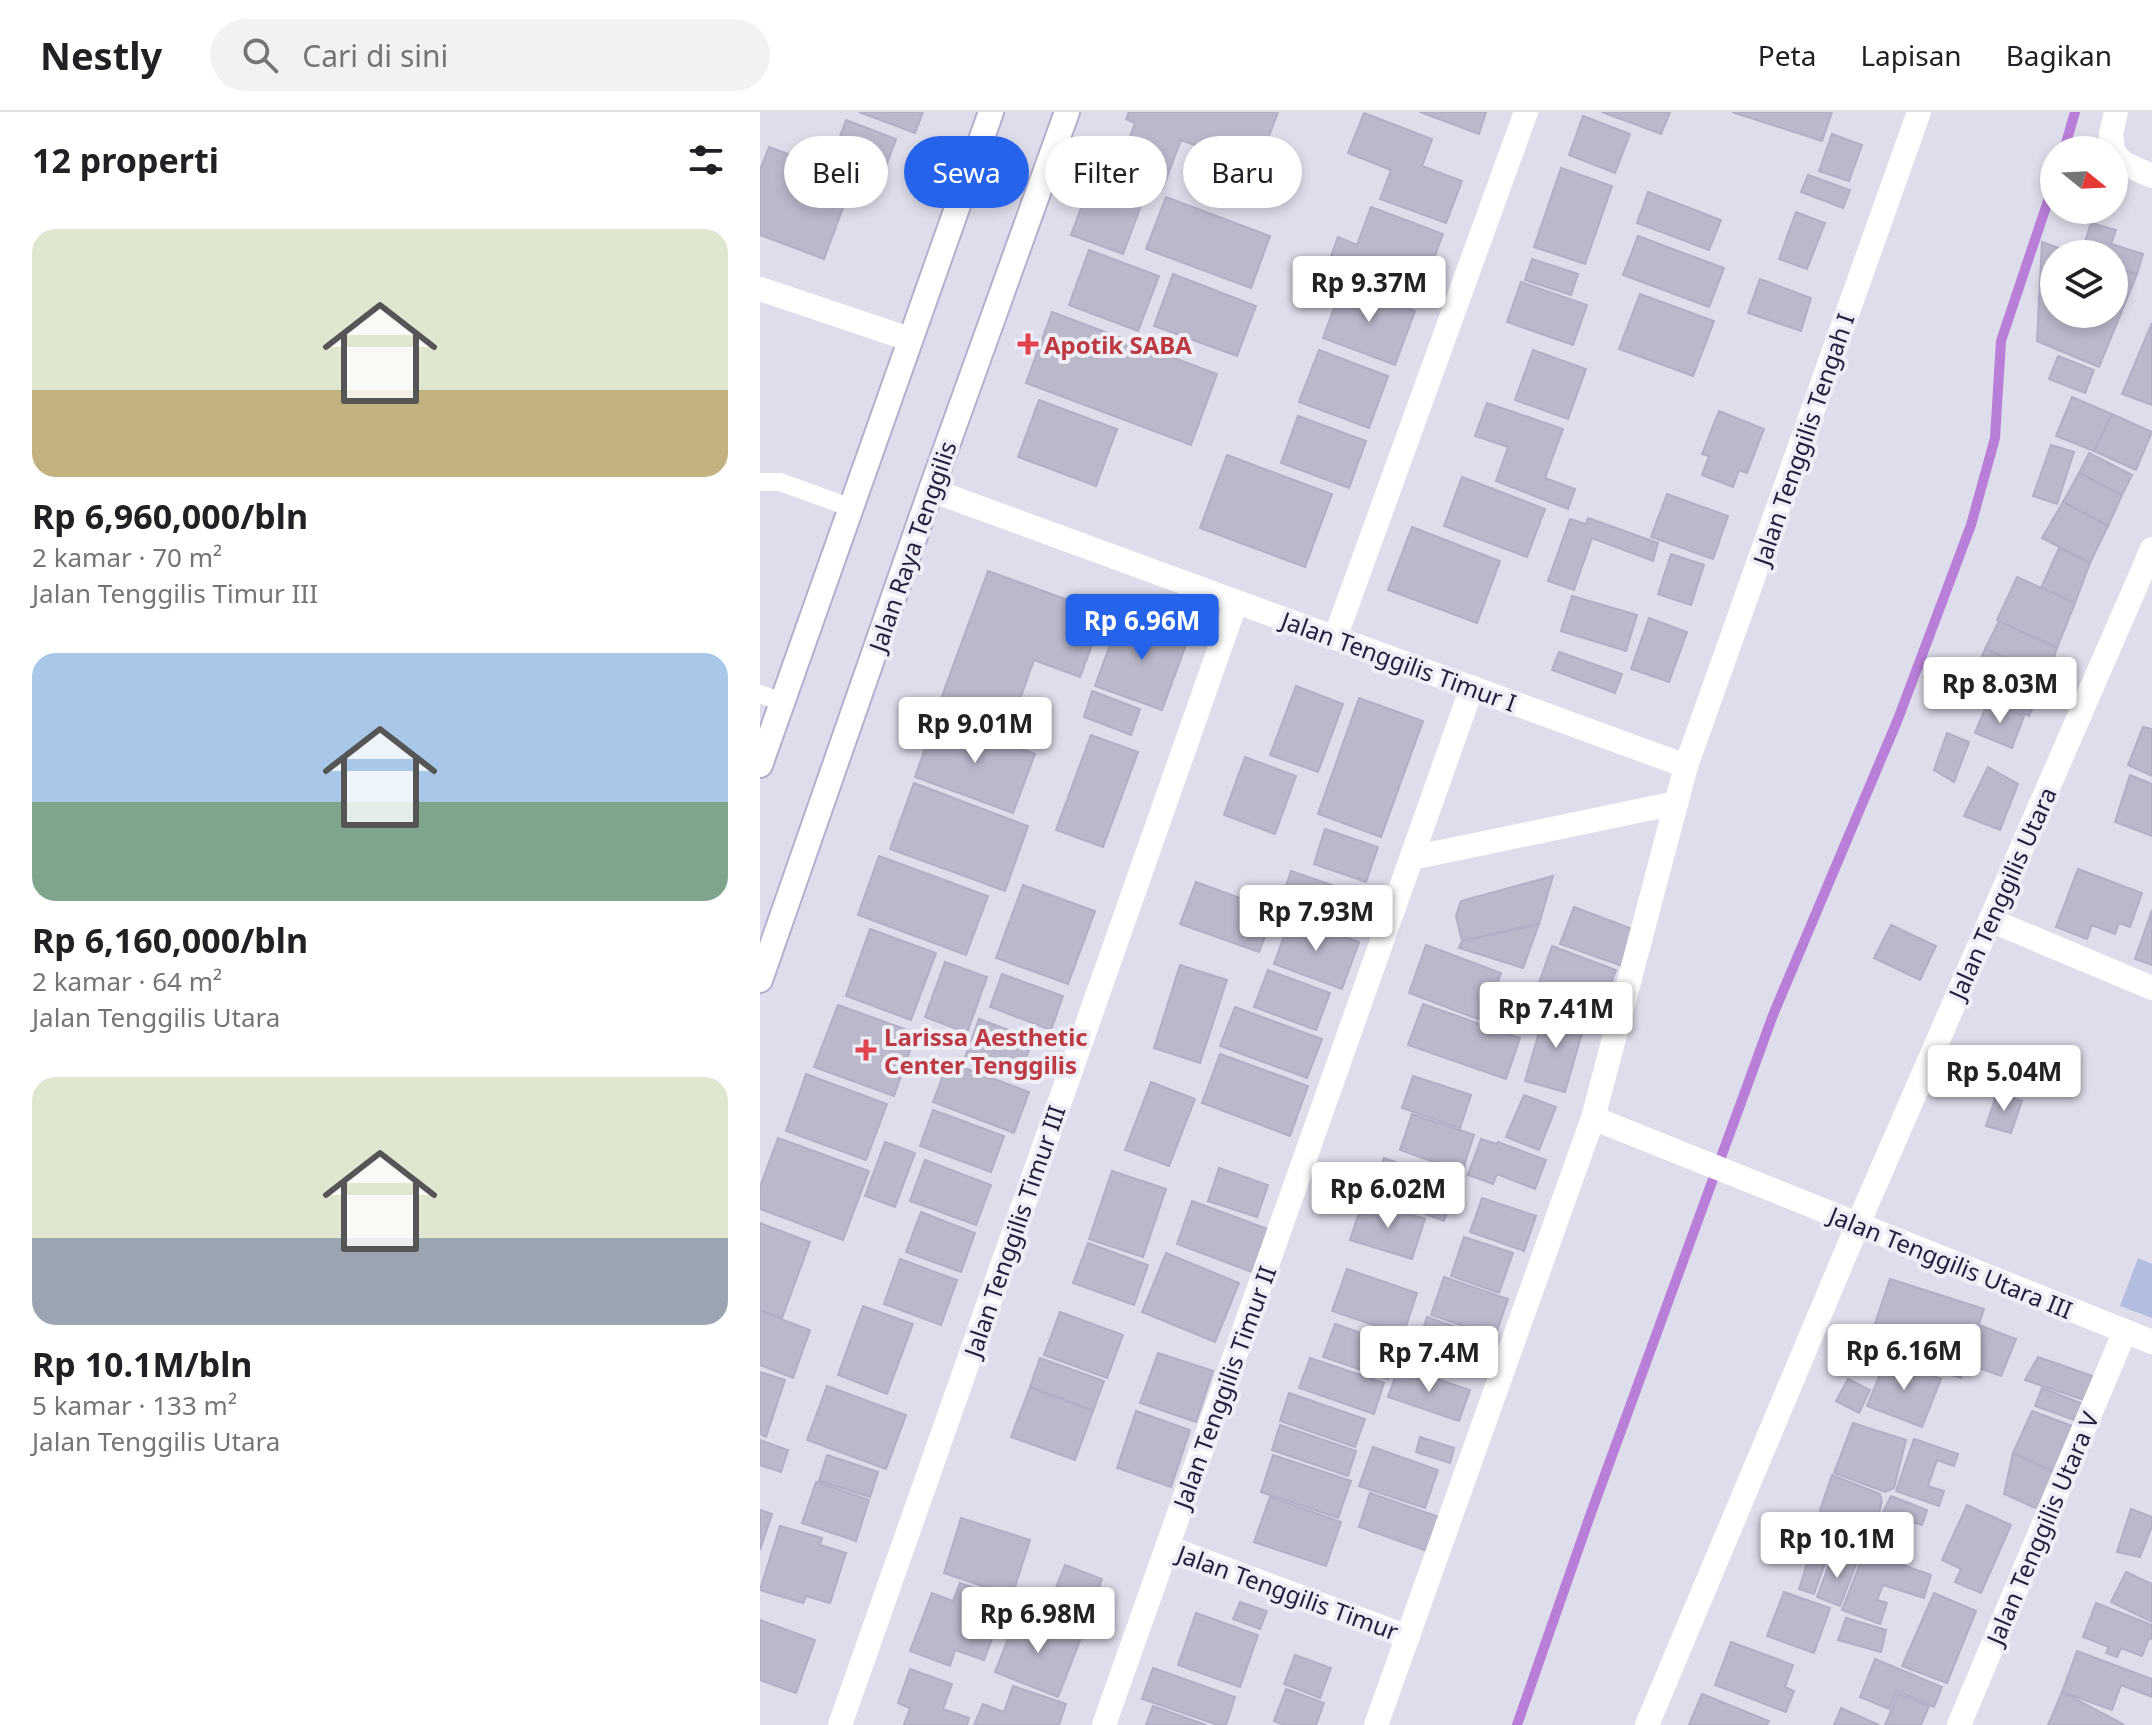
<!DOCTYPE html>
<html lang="id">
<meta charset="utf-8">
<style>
body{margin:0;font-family:"Noto Sans",sans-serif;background:#f2f2f2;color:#202124;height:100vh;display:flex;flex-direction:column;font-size:30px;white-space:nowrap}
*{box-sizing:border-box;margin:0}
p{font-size:26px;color:#757577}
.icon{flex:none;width:44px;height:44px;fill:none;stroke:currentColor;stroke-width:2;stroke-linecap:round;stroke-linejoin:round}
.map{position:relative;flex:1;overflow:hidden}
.side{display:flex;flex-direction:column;background:#fff;width:760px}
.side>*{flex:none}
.top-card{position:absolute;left:24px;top:24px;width:760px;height:72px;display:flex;gap:16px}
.needle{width:52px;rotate:108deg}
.buttons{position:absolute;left:1280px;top:24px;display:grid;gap:16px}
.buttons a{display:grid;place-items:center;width:88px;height:88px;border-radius:50%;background:#fff;box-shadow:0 4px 12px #0003;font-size:40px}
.price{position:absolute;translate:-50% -68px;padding:0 18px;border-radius:8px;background:#fff;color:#222;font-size:26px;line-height:52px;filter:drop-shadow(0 2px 4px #0008)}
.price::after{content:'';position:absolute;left:50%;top:48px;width:24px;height:18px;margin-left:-12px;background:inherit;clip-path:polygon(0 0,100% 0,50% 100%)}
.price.selected{background:#2563eb;color:#fff}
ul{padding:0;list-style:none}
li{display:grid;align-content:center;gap:16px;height:424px;padding:0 32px}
li span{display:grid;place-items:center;height:248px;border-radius:24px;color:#555}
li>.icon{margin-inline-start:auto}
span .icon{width:144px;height:144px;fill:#fffc;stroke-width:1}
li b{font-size:34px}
h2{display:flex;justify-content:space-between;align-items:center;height:96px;padding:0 32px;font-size:34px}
.tag{padding:0 28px;border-radius:36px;background:#fff;box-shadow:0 4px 12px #0003;font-size:28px;line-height:72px}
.tag.selected{background:#2563eb;color:#fff}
header{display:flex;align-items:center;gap:48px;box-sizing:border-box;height:112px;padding:0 40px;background:#fff;border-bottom:2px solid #e0e0e0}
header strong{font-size:38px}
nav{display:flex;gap:44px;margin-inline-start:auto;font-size:28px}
.search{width:560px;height:72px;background:#f2f2f2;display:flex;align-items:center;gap:20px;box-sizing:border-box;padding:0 28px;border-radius:44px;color:#757577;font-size:30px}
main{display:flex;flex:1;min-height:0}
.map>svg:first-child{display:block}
.green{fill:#b3bddf}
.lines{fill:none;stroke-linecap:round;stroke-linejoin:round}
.stream{stroke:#b97ed7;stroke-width:10}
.building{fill:#bab9cc;stroke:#b1afc5;stroke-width:2}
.secondary-casing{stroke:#b3afcc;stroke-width:28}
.lane{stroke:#fff;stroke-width:18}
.street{stroke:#fff;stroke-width:24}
.secondary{stroke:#fff;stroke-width:24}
.health-dot{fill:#e0444e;stroke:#eeeef7;stroke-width:3}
.labels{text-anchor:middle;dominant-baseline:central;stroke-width:8;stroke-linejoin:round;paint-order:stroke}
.health-label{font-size:24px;font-weight:bold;fill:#be3a42;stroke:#eeeef7;text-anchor:start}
.street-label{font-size:24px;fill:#241d3c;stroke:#eeeef7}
</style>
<header>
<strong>Nestly</strong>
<div class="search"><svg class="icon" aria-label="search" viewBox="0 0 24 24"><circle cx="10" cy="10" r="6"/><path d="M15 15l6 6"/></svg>Cari di sini</div>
<nav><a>Peta</a><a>Lapisan</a><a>Bagikan</a></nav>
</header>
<main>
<section class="side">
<h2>12 properti<svg class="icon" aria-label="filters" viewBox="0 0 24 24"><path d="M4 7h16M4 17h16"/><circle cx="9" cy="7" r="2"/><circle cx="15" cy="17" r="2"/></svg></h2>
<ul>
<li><span style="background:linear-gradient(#dfe7d0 65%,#c2b280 0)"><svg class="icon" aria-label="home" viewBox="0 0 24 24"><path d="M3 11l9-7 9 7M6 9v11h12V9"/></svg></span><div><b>Rp 6,960,000/bln</b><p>2 kamar · 70 m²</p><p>Jalan Tenggilis Timur III</p></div></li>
<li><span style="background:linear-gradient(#a9c7e8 60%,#7fa58c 0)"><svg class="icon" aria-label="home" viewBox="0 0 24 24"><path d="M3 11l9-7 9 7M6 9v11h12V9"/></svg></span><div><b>Rp 6,160,000/bln</b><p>2 kamar · 64 m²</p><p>Jalan Tenggilis Utara</p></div></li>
<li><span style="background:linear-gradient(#dfe7d0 65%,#9aa5b1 0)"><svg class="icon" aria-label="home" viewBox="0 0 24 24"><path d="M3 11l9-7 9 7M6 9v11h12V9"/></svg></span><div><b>Rp 10.1M/bln</b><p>5 kamar · 133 m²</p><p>Jalan Tenggilis Utara</p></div></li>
</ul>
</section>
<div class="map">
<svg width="1392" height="1613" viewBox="0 0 1392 1613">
<rect width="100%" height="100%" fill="#deddeb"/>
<path class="green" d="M1378 1146 1392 1152V1206L1360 1194Z"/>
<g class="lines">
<g class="stream">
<path d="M1304 38 1315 0"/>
<path d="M757 1613 831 1401 1013 903 1138 607 1211 413 1235 326 1241 229 1294 71"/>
</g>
</g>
<g class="building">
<path d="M99 0H163L155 21Z"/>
<path d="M369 0H518L497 56 421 28 403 76 357 59 375 11 366 7Z"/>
<path d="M660 0H726L719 22Z"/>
<path d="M842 0H910L901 22Z"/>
<path d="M972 0H1072L1062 29Z"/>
<path d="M604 1 672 27 662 54 702 69 686 111 620 87 631 58 588 41Z"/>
<path d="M823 4 870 22 855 61 809 43Z"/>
<path d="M86 8 136 27 121 68 71 49Z"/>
<path d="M1072 22 1102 33 1089 69 1059 59Z"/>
<path d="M9 35 94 66 64 147 0 123V58Z"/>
<path d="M801 56 852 74 825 152 774 135Z"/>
<path d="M1048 63 1090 78 1083 96 1041 80Z"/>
<path d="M331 69 383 88 363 142 311 123Z"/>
<path d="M888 80 961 108 949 138 877 111Z"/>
<path d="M406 85 510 124 491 176 386 137Z"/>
<path d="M611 95 683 122 663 176 638 167 633 180 567 155 578 125 597 133Z"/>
<path d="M1036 100 1065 111 1047 157 1019 147Z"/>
<path d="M1331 111 1356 118 1351 132 1383 142 1377 162 1354 155V142H1321Z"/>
<path d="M878 124 964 156 949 195 863 163Z"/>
<path d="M1282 130 1315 142H1294V202H1354V155L1377 162 1339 255 1277 229Z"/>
<path d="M329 138 399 164 378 219 309 193Z"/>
<path d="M772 147 818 162 811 183 765 168Z"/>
<path d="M413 162 496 194 477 244 394 214Z"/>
<path d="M1000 167 1051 186 1041 219 988 201Z"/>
<path d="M761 170 827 193 813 233 747 210Z"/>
<path d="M583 172 655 199 635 253 563 226Z"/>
<path d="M880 182 954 209 933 264 859 237Z"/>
<path d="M292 200 457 262 431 333 266 271Z"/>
<path d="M1392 211V293L1362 282Z"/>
<path d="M559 238 628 264 609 316 539 290Z"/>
<path d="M773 238 826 257 808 307 755 288Z"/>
<path d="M1298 244 1334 258 1325 281 1289 267Z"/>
<path d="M1312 285 1352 302 1334 339 1296 324Z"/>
<path d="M279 288 357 317 336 374 258 345Z"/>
<path d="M727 291 803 317 785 366 815 377 808 397 736 369 748 335 715 324Z"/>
<path d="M959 299 1004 317 987 361 979 358 973 375 942 363 949 344 942 342Z"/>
<path d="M1352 302 1392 320 1376 358 1334 339Z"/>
<path d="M538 304 606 329 589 376 521 351Z"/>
<path d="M1291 333 1314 340 1297 392 1273 384Z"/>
<path d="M1329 341 1372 363 1362 383 1319 361Z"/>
<path d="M467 343 572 382 545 455 440 416Z"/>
<path d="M1319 361 1362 383 1348 414 1303 390Z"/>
<path d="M702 365 785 397 767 445 684 414Z"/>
<path d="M907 382 968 404 953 447 891 425Z"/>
<path d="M1303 390 1348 414 1330 451 1282 426Z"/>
<path d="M828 406 898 431 893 449 832 426 814 478 788 469 810 407 826 412Z"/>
<path d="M652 415 740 449 717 511 628 478Z"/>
<path d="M1299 436 1330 451 1315 491 1281 476Z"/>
<path d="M911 442 944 453 931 493 898 482Z"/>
<path d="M228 459 344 501 320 565 274 548 248 621 178 595Z"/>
<path d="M1257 465 1315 491 1297 536 1237 508Z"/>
<path d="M812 484 877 503 866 539 801 519Z"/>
<path d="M361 503 428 527 402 598 335 574Z"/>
<path d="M889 506 927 520 909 570 871 557Z"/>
<path d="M1239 509 1297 536 1287 565 1225 537Z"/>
<path d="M1225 537 1287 565 1269 604 1208 577Z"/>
<path d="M799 540 862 562 855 581 792 558Z"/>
<path d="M536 574 583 592 558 660 510 643Z"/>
<path d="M332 579 380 597 371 623 324 605Z"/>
<path d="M599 586 663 609 621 725 558 702Z"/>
<path d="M1228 589 1264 604 1252 636 1215 621Z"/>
<path d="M176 605 275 642 253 701 155 665Z"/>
<path d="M1383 615 1392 617V664L1368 653Z"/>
<path d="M1187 621 1209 630 1194 670 1174 658Z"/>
<path d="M331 623 378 640 343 735 296 718Z"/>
<path d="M485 645 536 664 515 722 464 703Z"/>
<path d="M1228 655 1258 672 1240 718 1204 704Z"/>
<path d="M1370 663 1392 672V724L1355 710Z"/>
<path d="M154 671 268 714 245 779 130 737Z"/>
<path d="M565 717 618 735 606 770 554 752Z"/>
<path d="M119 744 228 784 206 843 98 803Z"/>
<path d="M1318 757 1382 781 1370 815 1359 811 1355 822 1332 813 1327 827 1296 815Z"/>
<path d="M531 759 604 784 591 823 518 797Z"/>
<path d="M793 764 779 812 702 829 696 804 701 789Z"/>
<path d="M436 770 515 799 499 840 420 812Z"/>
<path d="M263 773 335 799 308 872 236 846Z"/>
<path d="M814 795 875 818 862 854 800 832Z"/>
<path d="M1392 798V853L1375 847Z"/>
<path d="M531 805 599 830 582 877 514 852Z"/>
<path d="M779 812 763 856 699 836 702 829Z"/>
<path d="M1131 813 1176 834 1160 868 1114 846Z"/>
<path d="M110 817 176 841 151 908 86 884Z"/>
<path d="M666 833 741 861 723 909 649 881Z"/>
<path d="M792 834 856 858 842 895 779 871Z"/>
<path d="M185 850 227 865 207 921 165 905Z"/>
<path d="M420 853 467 868 440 951 394 936Z"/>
<path d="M508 858 570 881 556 918 494 895Z"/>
<path d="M242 862 303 884 291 918 230 895Z"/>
<path d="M663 892 760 926 746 967 648 933Z"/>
<path d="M78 893 156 921 134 984 54 955Z"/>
<path d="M475 895 562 927 547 966 460 934Z"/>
<path d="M786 896 826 907 805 980 765 969Z"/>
<path d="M219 907 273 927 258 967 204 948Z"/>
<path d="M460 942 548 974 530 1024 442 991Z"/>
<path d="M188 950 269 980 254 1021 173 990Z"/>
<path d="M46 962 127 992 106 1048 26 1019Z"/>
<path d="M653 964 711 983 700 1016 642 996Z"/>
<path d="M391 970 435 987 409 1054 365 1038Z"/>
<path d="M1237 981 1262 989 1251 1021 1226 1014Z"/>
<path d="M764 983 796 995 779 1038 746 1025Z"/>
<path d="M173 998 244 1024 231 1060 160 1034Z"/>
<path d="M652 1002 714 1023 702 1060 640 1038Z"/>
<path d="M18 1026 109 1059 83 1128 0 1097V1075Z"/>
<path d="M721 1027 737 1032 738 1030 786 1048 775 1077 737 1062 733 1072 708 1063Z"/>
<path d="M125 1030 155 1041 135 1095 105 1084Z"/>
<path d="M624 1046 697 1073 684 1109 610 1082Z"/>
<path d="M165 1048 231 1073 216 1113 150 1089Z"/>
<path d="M459 1056 508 1073 497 1105 448 1089Z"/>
<path d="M352 1059 406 1077 383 1145 329 1127Z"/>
<path d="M722 1086 776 1104 764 1139 710 1120Z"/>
<path d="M603 1088 665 1107 652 1147 590 1128Z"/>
<path d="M432 1089 508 1117 492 1160 417 1132Z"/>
<path d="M161 1100 215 1121 201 1160 146 1140Z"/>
<path d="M0 1111 50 1130 22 1206 0 1198Z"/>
<path d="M704 1125 753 1141 739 1181 691 1164Z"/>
<path d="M328 1131 388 1153 374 1193 313 1171Z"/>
<path d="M406 1141 479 1171 455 1230 382 1200Z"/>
<path d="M140 1147 197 1168 181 1213 124 1192Z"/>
<path d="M587 1157 657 1181 643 1223 572 1199Z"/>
<path d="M684 1165 748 1187 735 1225 671 1203Z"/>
<path d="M1130 1167 1224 1197 1201 1266 1107 1235Z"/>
<path d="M103 1194 153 1212 127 1282 78 1263Z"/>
<path d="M0 1199 50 1218 33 1266 0 1253Z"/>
<path d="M300 1200 363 1223 347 1266 284 1243Z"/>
<path d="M667 1205 734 1228 721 1264 655 1241Z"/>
<path d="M575 1212 639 1234 628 1267 563 1245Z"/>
<path d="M1219 1213 1256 1227 1241 1264 1205 1251Z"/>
<path d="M398 1241 453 1259 436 1310 380 1291Z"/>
<path d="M1127 1245 1181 1267 1162 1315 1107 1294Z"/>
<path d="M1278 1245 1333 1264 1324 1288 1265 1268Z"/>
<path d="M280 1246 344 1269 333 1299 270 1275Z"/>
<path d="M550 1246 624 1271 614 1302 539 1276Z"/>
<path d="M639 1254 710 1278 699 1309 628 1285Z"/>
<path d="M0 1260 25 1268 6 1325 0 1322Z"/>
<path d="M1088 1267 1110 1278 1099 1301 1076 1289Z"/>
<path d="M67 1274 146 1303 126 1357 47 1328Z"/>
<path d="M270 1275 333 1299 315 1348 251 1325Z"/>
<path d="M1282 1276 1331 1295 1325 1312 1275 1294Z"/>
<path d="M529 1281 605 1307 595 1335 520 1309Z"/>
<path d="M376 1299 430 1318 411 1375 357 1356Z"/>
<path d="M1272 1299 1318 1316 1296 1361 1253 1341Z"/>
<path d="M1093 1311 1146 1328 1134 1376 1125 1380 1074 1361Z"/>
<path d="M520 1313 596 1339 588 1364 512 1338Z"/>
<path d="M660 1325 694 1336 690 1351 656 1340Z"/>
<path d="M1154 1327 1198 1342 1194 1354 1177 1348 1168 1374 1184 1379 1179 1394 1136 1379Z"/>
<path d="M0 1328 28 1338 21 1360 0 1353Z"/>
<path d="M613 1335 678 1358 665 1396 599 1374Z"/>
<path d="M1253 1341 1296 1361 1282 1399 1244 1382Z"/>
<path d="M67 1343 118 1360 110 1385 59 1369Z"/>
<path d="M513 1343 591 1369 578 1406 501 1380Z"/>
<path d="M1072 1363 1120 1382 1122 1390 1111 1429 1064 1411 1060 1398Z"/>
<path d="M56 1370 109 1388 96 1429 42 1411Z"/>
<path d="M610 1381 685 1407 673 1441 599 1415Z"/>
<path d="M1131 1384 1167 1398 1162 1413 1123 1400Z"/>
<path d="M510 1385 581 1410 566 1454 494 1430Z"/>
<path d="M1207 1393 1251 1413 1221 1481 1195 1470 1201 1457 1182 1448Z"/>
<path d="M1371 1397 1392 1405V1414L1380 1445 1357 1440Z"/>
<path d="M0 1398 12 1402 0 1438Z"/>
<path d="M201 1406 270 1428 252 1484 184 1461Z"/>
<path d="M1033 1409 1065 1420 1057 1437 1026 1426Z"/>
<path d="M20 1414 62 1426 60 1433 86 1441 70 1491 46 1484 43 1491 0 1478Z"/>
<path d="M1051 1439 1067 1445 1054 1482 1039 1477Z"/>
<path d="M1105 1439 1171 1463 1164 1486 1123 1473 1117 1488 1127 1491 1120 1512 1082 1498Z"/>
<path d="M1073 1442 1097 1450 1080 1494 1057 1485Z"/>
<path d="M305 1453 342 1467 323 1517 285 1503Z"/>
<path d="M1366 1460 1392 1472V1510L1351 1490Z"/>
<path d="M200 1471 247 1488 224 1548 195 1538 190 1554 150 1539 172 1481 193 1489Z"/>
<path d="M1024 1480 1070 1496 1054 1541 1007 1524Z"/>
<path d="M1174 1481 1216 1499 1187 1571 1142 1554Z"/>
<path d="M480 1490 507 1499 500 1517 473 1507Z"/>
<path d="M1336 1491 1392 1513V1527L1389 1526 1382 1544 1361 1536 1357 1545 1346 1541 1349 1535 1323 1525Z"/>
<path d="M258 1501 321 1526 298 1585 235 1560Z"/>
<path d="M436 1501 498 1523 480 1575 418 1553Z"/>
<path d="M1086 1506 1126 1518 1121 1540 1078 1528Z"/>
<path d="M0 1508 55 1528 36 1581 0 1568Z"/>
<path d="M971 1530 1033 1553 1025 1575 1034 1579 1026 1600 955 1573Z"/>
<path d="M1317 1539 1392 1567V1585L1361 1573 1352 1598 1302 1580Z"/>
<path d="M535 1543 571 1556 560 1586 524 1572Z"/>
<path d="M1115 1547 1182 1575 1174 1595 1137 1579 1129 1597 1100 1585Z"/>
<path d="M393 1556 475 1585 466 1613H458L382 1587Z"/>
<path d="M150 1557 192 1572 183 1597 209 1606 207 1613H144L150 1596 138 1591Z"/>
<path d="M253 1574 306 1592 299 1613H214L223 1592 244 1600Z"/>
<path d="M526 1577 564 1591 556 1613H524L514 1609Z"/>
<path d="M1302 1580 1363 1612V1613H1288Z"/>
<path d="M942 1582 1009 1609 1007 1613H929Z"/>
<path d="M1138 1582 1169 1594 1161 1613H1125Z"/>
<path d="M393 1594 446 1613H386Z"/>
<path d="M1081 1596 1119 1613H1074Z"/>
</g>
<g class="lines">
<defs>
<g id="secondary">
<path d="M0 653 231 0"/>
<path d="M0 868 171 378 307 0"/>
</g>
</defs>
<use href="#secondary" class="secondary-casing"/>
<g class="lane">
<path d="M0 370H20L89 395"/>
<path d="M0 582 22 590"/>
</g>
<g class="street">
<path d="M1353 38 1351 22 1356 0"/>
<path d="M1354 41 1363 51 1392 64"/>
<path d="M0 177 149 227"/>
<path d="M171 378 926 654"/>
<path d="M575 526 766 0"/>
<path d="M652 746 916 691"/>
<path d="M1230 808 1392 876"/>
<path d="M833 1006 1392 1230"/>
<path d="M407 1435 648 1525"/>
<path d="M80 1613 476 490"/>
<path d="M344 1613 712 575"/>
<path d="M616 1613 833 1006 926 654 1159 0"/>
<path d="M887 1613 1098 1112 1392 437"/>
<path d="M1199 1613 1365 1219"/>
</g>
<use href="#secondary" class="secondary"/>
</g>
<g class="health-dot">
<path d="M264 220h8v8h8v8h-8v8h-8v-8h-8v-8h8z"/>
<path d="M102 926h8v8h8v8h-8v8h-8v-8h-8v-8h8z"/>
</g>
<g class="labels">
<g class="health-label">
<text x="284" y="232">Apotik SABA</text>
<text x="124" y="924">Larissa Aesthetic<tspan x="124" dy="28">Center Tenggilis</tspan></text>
</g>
<g class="street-label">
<text transform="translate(1043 327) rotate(-71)">Jalan Tenggilis Tengah I</text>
<text transform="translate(152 434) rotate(-71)">Jalan Raya Tenggilis</text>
<text transform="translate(639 549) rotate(20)">Jalan Tenggilis Timur I</text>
<text transform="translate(1242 781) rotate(-66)">Jalan Tenggilis Utara</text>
<text transform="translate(254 1119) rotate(-71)">Jalan Tenggilis Timur III</text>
<text transform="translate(1191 1150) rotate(22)">Jalan Tenggilis Utara III</text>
<text transform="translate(464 1275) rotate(-70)">Jalan Tenggilis Timur II</text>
<text transform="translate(1282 1416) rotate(-67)">Jalan Tenggilis Utara V</text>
<text transform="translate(528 1480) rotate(20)">Jalan Tenggilis Timur</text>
</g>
</g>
</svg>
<div class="buttons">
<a><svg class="needle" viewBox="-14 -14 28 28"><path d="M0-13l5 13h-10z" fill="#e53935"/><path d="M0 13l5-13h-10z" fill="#757577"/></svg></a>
<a><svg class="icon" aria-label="layers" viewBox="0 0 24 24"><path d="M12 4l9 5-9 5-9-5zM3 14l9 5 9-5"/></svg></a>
</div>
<b class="price" style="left:609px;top:212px">Rp 9.37M</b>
<b class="price selected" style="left:382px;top:550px">Rp 6.96M</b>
<b class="price" style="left:1240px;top:613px">Rp 8.03M</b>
<b class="price" style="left:215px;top:653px">Rp 9.01M</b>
<b class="price" style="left:556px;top:841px">Rp 7.93M</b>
<b class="price" style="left:796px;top:938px">Rp 7.41M</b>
<b class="price" style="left:1244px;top:1001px">Rp 5.04M</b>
<b class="price" style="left:628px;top:1118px">Rp 6.02M</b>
<b class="price" style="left:1144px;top:1280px">Rp 6.16M</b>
<b class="price" style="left:669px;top:1282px">Rp 7.4M</b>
<b class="price" style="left:1077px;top:1468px">Rp 10.1M</b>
<b class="price" style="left:278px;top:1543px">Rp 6.98M</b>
<div class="top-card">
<a class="tag">Beli</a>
<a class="tag selected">Sewa</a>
<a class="tag">Filter</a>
<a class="tag">Baru</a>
</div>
</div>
</main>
